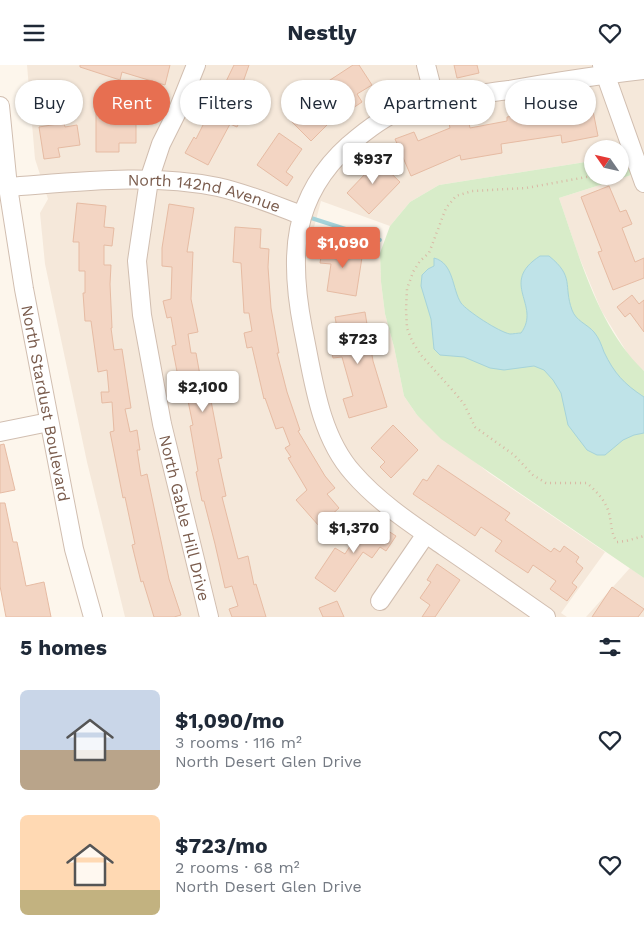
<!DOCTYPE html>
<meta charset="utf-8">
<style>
body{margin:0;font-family:"Work Sans",sans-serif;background:#f6f6f7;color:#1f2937;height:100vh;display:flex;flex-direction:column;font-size:19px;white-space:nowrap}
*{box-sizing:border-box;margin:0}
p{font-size:16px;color:#747a83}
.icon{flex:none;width:28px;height:28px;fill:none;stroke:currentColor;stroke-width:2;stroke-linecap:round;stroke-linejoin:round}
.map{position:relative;height:552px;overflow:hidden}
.details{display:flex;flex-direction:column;background:#fff;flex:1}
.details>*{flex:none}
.hud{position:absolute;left:15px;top:15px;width:615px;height:45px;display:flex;gap:10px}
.needle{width:32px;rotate:304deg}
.buttons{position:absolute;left:584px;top:75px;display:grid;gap:10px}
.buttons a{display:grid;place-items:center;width:45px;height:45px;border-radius:50%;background:#fff;box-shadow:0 1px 4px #0004;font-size:25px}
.price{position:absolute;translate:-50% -42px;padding:0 11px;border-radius:5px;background:#fff;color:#222;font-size:16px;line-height:32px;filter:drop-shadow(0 1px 2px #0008)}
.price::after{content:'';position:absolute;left:50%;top:30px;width:15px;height:11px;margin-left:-8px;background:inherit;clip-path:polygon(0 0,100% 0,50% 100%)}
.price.on{background:#e76f51;color:#fff}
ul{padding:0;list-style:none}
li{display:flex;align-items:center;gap:15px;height:125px;padding:0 20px}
li span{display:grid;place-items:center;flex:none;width:140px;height:100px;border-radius:8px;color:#555}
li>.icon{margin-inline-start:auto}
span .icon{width:60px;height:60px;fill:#fffc;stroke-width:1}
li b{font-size:21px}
h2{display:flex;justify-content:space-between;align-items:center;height:60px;padding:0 20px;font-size:21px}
.pill{padding:0 18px;border-radius:22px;background:#fff;box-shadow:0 1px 4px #0004;font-size:18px;line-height:45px}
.pill.on{background:#e76f51;color:#fff}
header{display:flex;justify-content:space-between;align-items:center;height:65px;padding:0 20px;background:#fff;font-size:22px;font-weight:700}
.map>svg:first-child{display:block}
.residential{fill:#f5e8da}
.green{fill:#d8ecc9}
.water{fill:#bfe3e8;stroke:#a5d3da}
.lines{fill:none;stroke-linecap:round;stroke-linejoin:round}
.stream{stroke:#a5d3da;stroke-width:4}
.building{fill:#f3d5c3;stroke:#e6bba3}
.minor-casing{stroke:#d1beb0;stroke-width:20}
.path{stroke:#d9b8a5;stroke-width:2.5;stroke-dasharray:1 4;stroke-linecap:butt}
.minor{stroke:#fff;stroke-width:18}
.labels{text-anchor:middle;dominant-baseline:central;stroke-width:4;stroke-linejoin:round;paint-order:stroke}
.street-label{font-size:16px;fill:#7a5c4d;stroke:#fffaf3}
</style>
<header><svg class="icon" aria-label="menu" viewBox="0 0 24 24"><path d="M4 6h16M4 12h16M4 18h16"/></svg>Nestly<svg class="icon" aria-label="heart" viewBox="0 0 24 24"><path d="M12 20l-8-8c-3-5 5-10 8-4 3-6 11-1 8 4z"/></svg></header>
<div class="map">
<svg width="644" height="552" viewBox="0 0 644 552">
<rect width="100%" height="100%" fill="#fdf6ec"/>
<g class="residential">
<path d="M27 0H644V87L620 92V84H592V96L439 120 410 137 390 161 321 136 313 166 380 188 381 217 385 249 394 282 404 331 417 350 489 408 605 487 561 548 567 552H125L87 397 45 199 40 148 48 134 35 94Z"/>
<path d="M644 106V306L631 294 601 245 578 189 559 133Z"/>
<path d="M630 503 644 513V552H586Z"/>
</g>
<path class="green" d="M644 87V106L559 133C580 193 598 262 644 306V513L441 374 417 350 404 331 394 282 385 249 381 217 380 188 390 161 410 137 439 120 592 96V111H620V92Z"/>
<path class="water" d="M540 191H549C575 212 563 220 572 245 576 256 587 259 594 267 599 273 601 279 604 287 614 308 624 319 644 332V368L634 370 623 375 605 390H597L587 385 568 360 561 328 553 315 544 305 534 301 504 305 490 303 464 292 440 290 434 284 431 254 421 221 422 210 428 204 434 201V193C454 198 452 224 461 238 467 246 499 267 510 269 513 269 518 268 521 268 542 240 498 218 540 191Z"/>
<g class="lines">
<path class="stream" d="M308 152 380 175"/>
</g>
<g class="building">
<path d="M80 0H170L165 20 122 7 120 15 80 2Z"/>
<path d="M234 0H249L242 20 254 26 237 62 230 59 208 100 185 88 194 72 196 74 209 48 202 45 209 29 218 33Z"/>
<path d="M353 0H359L372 20 357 29 362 37 347 47 344 43 311 76 290 55 327 17Z"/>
<path d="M454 0H477L479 8 457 13Z"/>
<path d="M571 38 573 50 593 46 598 71 562 78 561 70 501 79 502 88 461 95 460 90 411 111 395 74 414 67 418 76 450 63 449 58 468 54 470 63 507 56V52L557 44 556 41Z"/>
<path d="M96 47H136V78H119V87H96Z"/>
<path d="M64 58 65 62 77 60 80 80 58 83 60 92 44 94 39 62Z"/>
<path d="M279 68 302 84 286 107 293 112 287 121 257 100Z"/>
<path d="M372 90 400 117 369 149 347 128 366 108 360 102Z"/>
<path d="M609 121 620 147 626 145 632 159 622 163 635 197 644 193V213L613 225 598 187 602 186 581 132Z"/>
<path d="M77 138 106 141 104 162 114 163 112 181 104 180V200H111L110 219 112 263H111L114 285 122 284 131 343 125 344 130 367 137 365 140 385H137L141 411 147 409 169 514 181 550 174 552H154L143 516 141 517 132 480 135 479 125 432 123 433 110 367 114 366 112 337 102 338 101 327H109L107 305 98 307 91 256H85L83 228H85V206H79V177H73Z"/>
<path d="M169 139 194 143 187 187H193L191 234 198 267 188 269 191 288H196L201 316 207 315 222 393 218 394 226 431 222 432 238 494 248 491 254 520 256 519 266 552H232L229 544 238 541 232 521 225 523 215 479 204 436H202L196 407 198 406 190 361 193 360 188 336 183 337 172 281 176 280 171 252 167 253 163 236 171 234 172 202 162 201V183Z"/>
<path d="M235 162 261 164 260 183 269 184 268 202 271 243 279 288H277L287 327 300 365 298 366 325 411 335 423 327 429 339 443 319 461 296 435 307 425 288 393 291 392 285 383 290 380 283 362 276 364 265 333 264 334 252 282 247 283 244 268 252 266 249 248H244L241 198 233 197Z"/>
<path d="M323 180 363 186 356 231 327 226 331 199 320 198Z"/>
<path d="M632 230 639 239 644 235V267L630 248 625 252 617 242Z"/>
<path d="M365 247 373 296 387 342 349 353 343 334 353 331 342 292 333 293 329 275 339 274 335 252Z"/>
<path d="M393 360 418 385 391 413 380 402 385 397 371 383Z"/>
<path d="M4 379 15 425 0 428V380Z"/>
<path d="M438 400 510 448 505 455 551 487 554 483 560 487 564 481 579 492 576 497 583 503 572 518 577 522 567 536 550 524 556 516 533 500 528 508 495 486 502 476 481 462 475 471 413 429 423 414 427 416Z"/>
<path d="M0 438H5L13 477H17L26 521 44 517 51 552H6L0 521Z"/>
<path d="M368 453 396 471 386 486 380 482 372 493 363 487 335 527 315 513 335 483 345 489Z"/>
<path d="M437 499 460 515 435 552H422L430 540 420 533 431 517 427 515Z"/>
<path d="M612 522 644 544 638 552H592Z"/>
<path d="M337 536 344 552H323L319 543Z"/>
</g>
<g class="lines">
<defs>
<g id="minor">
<path id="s1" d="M196 0 178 45 161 79 149 115 137 196 142 250 162 359 209 552"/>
<path d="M426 0 435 35"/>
<path d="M602 0 644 118"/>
<path id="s2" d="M0 41 8 122 24 224 74 484 93 552"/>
<path id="s3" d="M8 122C77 117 149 108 218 122 246 128 274 140 301 150"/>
<path d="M0 367 49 357"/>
<path d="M380 536 426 469"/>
<path d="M546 552C513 529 479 505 445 482 413 460 379 438 353 408 319 370 313 312 303 264 289 192 291 132 349 80 363 68 384 51 402 45 436 33 473 30 509 25 554 17 599 10 644 5"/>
</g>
</defs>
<use href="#minor" class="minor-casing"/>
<path class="path" d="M592 111 526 123 472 126 456 131 446 143 429 188 420 196 413 207 407 224 406 244 407 263 412 276 421 290 455 328 464 339 475 362 514 390 533 410 546 418H587C596 426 604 434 608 445 612 456 610 467 617 477L626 476 644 471"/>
<use href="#minor" class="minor"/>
</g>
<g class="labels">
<g class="street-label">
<text stroke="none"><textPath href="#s3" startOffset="198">North 142nd Avenue</textPath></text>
<text stroke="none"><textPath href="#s2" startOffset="301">North Stardust Boulevard</textPath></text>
<text stroke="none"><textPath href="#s1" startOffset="468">North Gable Hill Drive</textPath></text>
</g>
</g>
</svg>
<div class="buttons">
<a><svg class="needle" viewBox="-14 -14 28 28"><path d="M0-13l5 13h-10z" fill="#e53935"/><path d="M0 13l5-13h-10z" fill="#747a83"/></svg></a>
</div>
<b class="price" style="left:373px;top:120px">$937</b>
<b class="price on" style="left:343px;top:204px">$1,090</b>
<b class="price" style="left:358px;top:300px">$723</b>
<b class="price" style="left:203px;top:348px">$2,100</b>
<b class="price" style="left:354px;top:489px">$1,370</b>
<div class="hud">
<a class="pill">Buy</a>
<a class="pill on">Rent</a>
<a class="pill">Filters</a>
<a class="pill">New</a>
<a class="pill">Apartment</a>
<a class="pill">House</a>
</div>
</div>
<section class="details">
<h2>5 homes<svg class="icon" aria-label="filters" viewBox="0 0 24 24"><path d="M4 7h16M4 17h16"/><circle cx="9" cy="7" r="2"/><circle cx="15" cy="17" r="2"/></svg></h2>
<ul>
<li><span style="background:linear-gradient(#c9d6e8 60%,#b9a48a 0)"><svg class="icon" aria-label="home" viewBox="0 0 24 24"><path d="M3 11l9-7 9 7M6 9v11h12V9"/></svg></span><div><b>$1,090/mo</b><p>3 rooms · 116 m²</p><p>North Desert Glen Drive</p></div><svg class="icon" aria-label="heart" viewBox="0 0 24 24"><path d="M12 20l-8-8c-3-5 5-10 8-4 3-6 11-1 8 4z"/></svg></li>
<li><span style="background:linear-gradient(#ffd9b3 75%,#c2b280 0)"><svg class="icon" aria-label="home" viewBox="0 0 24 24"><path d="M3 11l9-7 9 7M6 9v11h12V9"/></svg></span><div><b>$723/mo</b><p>2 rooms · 68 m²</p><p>North Desert Glen Drive</p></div><svg class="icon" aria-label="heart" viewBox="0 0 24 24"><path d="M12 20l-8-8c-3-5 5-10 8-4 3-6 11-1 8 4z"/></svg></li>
</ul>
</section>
